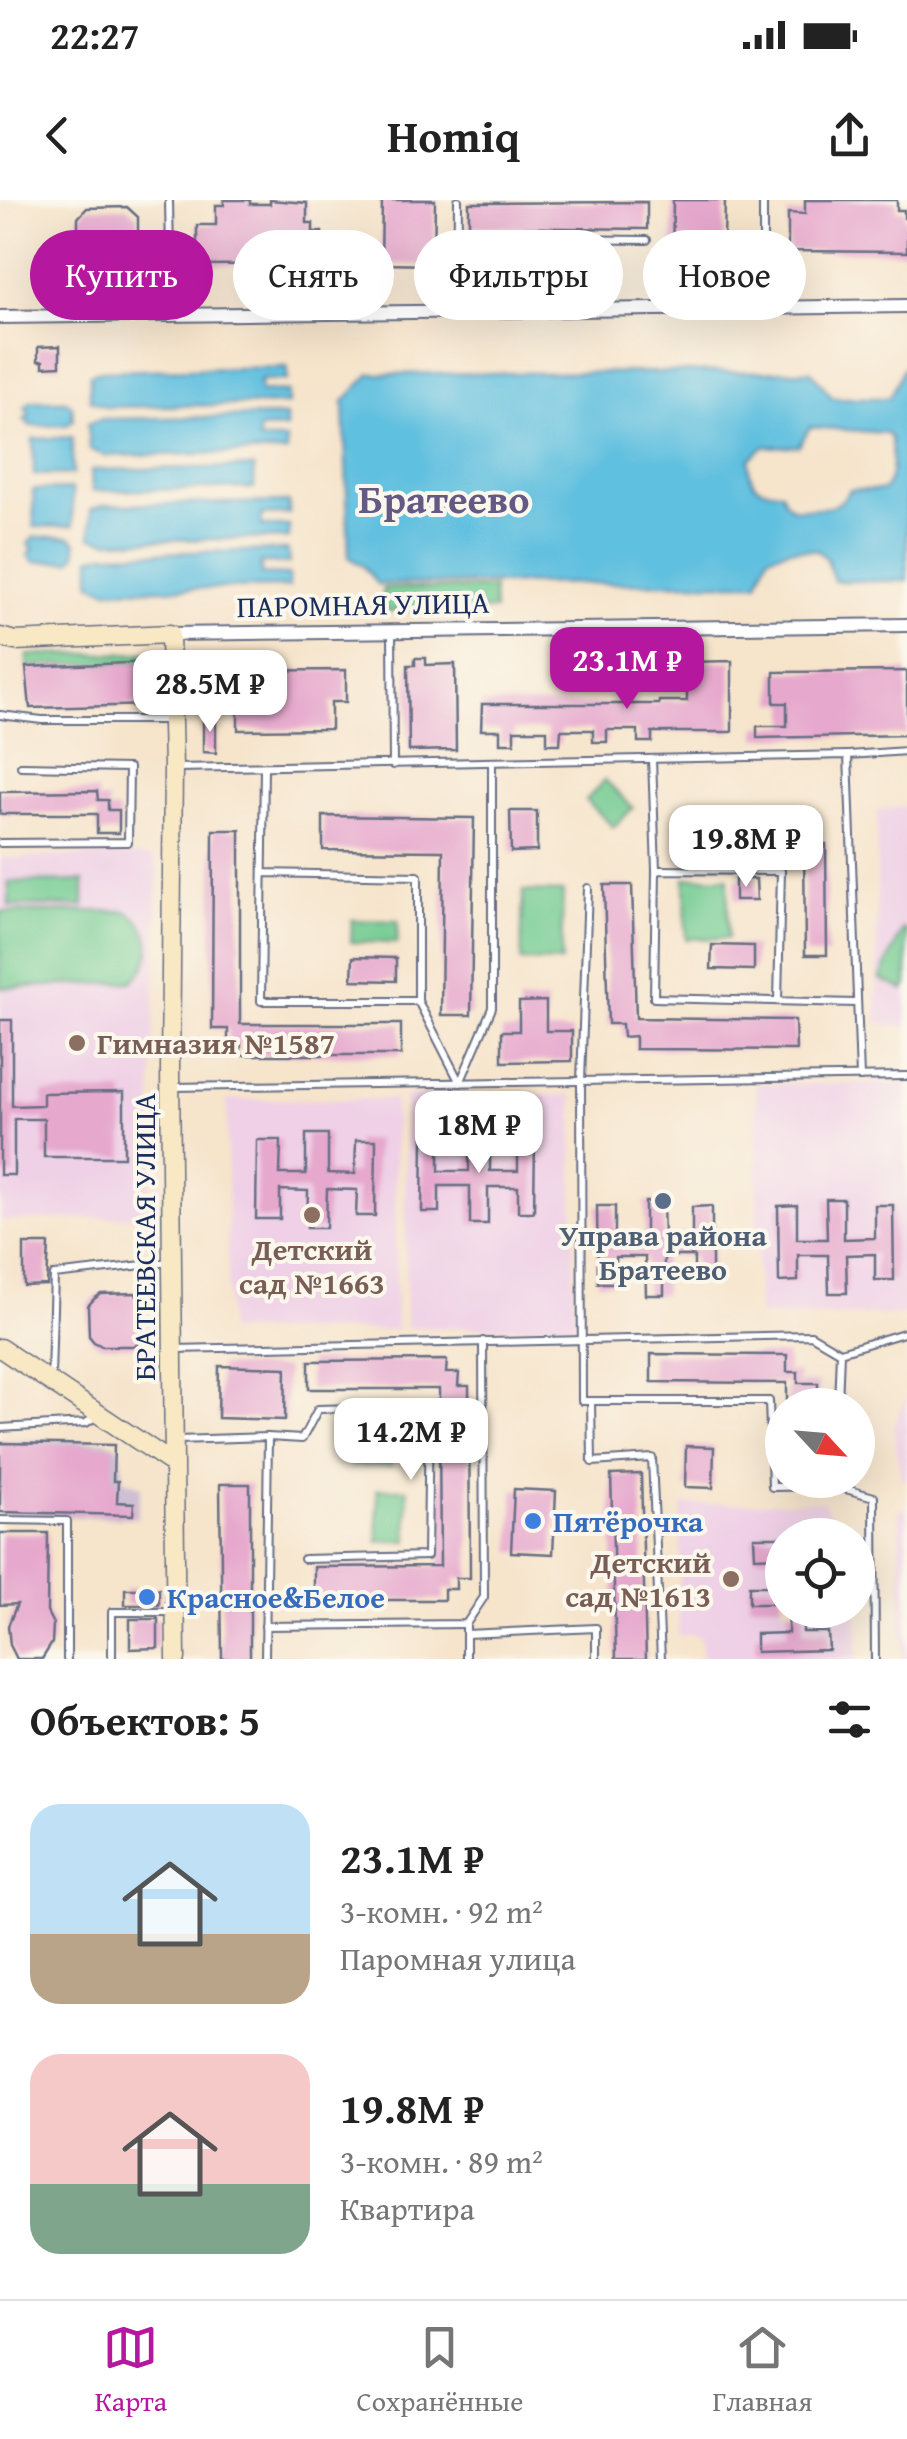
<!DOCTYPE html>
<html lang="ru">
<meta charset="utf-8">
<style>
body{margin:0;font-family:"Gentium Book Plus",serif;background:#f6f6f6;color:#222;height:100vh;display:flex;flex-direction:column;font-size:38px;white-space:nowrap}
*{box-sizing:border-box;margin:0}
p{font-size:32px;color:#767676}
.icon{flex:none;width:55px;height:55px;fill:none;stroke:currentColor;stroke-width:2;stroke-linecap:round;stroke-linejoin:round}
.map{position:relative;height:1459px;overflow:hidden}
.panel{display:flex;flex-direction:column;background:#fff;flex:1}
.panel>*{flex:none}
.banner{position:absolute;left:30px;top:30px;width:848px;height:90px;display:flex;gap:20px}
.needle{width:65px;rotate:116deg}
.buttons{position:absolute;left:765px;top:1188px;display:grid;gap:20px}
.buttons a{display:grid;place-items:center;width:110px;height:110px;border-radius:50%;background:#fff;box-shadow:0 10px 40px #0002;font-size:50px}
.price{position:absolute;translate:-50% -85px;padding:0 22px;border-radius:20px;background:#fff;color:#222;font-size:32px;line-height:65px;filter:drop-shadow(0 2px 5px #0008)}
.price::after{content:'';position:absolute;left:50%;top:60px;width:30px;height:22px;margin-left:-15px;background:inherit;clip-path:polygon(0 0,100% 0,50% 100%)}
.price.active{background:#b5179e;color:#fff}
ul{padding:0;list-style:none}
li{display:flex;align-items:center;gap:30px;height:250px;padding:0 30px}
li span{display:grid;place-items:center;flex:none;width:280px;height:200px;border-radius:30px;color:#555}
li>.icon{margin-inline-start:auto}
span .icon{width:120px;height:120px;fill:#fffc;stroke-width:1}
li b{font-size:42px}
h2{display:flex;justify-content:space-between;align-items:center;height:120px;padding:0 30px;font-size:42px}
.chip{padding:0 35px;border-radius:45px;background:#fff;box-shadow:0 10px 40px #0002;font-size:35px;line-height:90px}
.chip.active{background:#b5179e;color:#fff}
.status{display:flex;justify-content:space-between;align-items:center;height:70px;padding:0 50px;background:#fff;direction:ltr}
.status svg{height:28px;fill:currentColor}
header{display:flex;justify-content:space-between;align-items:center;height:130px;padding:0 30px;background:#fff;font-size:45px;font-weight:800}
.tabs{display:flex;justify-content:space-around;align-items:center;height:140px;border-top:2px solid #e0e0e0;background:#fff;font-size:28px;color:#767676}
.tabs a{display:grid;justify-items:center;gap:5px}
.tabs .active{color:#b5179e}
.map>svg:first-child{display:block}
.built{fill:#efd0e6}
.industrial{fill:#cdbed2}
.green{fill:#72cb91;stroke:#467d78;stroke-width:2.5}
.water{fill:#61c0df;stroke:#3e789e;stroke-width:2.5;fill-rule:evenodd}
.building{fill:#e6a8cd}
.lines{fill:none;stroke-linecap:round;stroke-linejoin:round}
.lane-casing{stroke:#686e84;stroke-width:10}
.street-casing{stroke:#686e84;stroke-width:16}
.secondary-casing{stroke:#686e84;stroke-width:21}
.lane{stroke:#fff;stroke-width:6}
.street{stroke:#fff;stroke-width:12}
.secondary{stroke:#f8e8c3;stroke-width:18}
.education-dot{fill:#8d6e63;stroke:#fbf7ec;stroke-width:4}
.service-dot{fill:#5c6f8a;stroke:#fbf7ec;stroke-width:4}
.shop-dot{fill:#3f7fe0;stroke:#fbf7ec;stroke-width:4}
.labels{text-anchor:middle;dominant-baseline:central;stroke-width:8;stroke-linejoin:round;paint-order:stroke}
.street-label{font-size:30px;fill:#1b2f5e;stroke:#fbf7ec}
.education-label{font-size:30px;font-weight:bold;fill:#785e54;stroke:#fbf7ec;text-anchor:start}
.service-label{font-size:30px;font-weight:bold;fill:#4e5e75;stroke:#fbf7ec}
.shop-label{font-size:30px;font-weight:bold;fill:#366cbe;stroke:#fbf7ec;text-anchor:start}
.district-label{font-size:40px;font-weight:bold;fill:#625985;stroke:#fbf7ec}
</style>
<div class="status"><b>22:27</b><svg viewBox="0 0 49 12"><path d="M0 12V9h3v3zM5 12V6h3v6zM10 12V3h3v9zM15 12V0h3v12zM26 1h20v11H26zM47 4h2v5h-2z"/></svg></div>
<header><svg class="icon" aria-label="back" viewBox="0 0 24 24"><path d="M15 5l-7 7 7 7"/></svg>Homiq<svg class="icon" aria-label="share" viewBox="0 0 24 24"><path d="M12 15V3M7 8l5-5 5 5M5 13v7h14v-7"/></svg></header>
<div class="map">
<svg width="907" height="1459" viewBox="0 0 907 1459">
<rect width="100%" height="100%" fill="#fbf7ec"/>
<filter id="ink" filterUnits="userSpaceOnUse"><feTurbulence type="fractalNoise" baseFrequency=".01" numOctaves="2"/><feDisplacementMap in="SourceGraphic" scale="20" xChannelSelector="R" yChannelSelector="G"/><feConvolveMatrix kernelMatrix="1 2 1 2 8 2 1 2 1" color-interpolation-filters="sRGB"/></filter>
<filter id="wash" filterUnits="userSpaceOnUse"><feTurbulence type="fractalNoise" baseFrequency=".0048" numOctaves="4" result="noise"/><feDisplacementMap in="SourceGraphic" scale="40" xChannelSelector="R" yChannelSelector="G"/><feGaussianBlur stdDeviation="2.25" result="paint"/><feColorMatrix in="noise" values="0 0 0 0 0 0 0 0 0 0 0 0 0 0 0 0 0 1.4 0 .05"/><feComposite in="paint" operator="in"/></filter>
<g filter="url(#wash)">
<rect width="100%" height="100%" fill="#f6e4cb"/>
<g class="built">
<path d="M907 606V827L877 823V610Z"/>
<path d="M137 655 152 657 158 671 149 1016 0 1021V658Z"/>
<path d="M907 883V1115L758 1116 756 884Z"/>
<path d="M573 895 574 1127 406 1128 405 896Z"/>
<path d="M395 899 396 1130 228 1131 227 900Z"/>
<path d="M907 1196V1282L901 1279 893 1226Z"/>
<path d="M823 1301 841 1335H782V1410H858V1345L860 1347 857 1459H702L701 1438 695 1434 678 1436 682 1305Z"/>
<path d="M899 1310H907V1459H903Z"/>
</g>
<path class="industrial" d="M0 1240 107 1241 120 1247 124 1280 142 1286 137 1318 0 1315Z"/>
<g class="green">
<path d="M383 388H493L494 410 383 411Z"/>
<path d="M151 453H158L167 462 27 467 28 455Z"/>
<path d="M605 580 633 608 613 627 586 600Z"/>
<path d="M728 677V738L686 739 685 678Z"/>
<path d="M84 681V706H9V682Z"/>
<path d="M523 691 563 692 561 762 521 761Z"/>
<path d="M126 711C156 727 157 762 131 782L0 788V712Z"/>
<path d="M352 720 398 721 397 743 351 742Z"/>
<path d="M903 729 907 731V784L904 790 880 779Z"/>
<rect x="351" y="1241" width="40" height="25"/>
<path d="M377 1289H407L408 1341H378Z"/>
</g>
<g class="water">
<path d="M287 167V180H260V191L288 192V204L107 207 90 200V174L102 171Z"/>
<path d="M903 169H907V381H834L827 359 817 350 790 349 768 356 758 383 377 384 364 367 349 357 344 201 370 174 811 171 833 198H889ZM810 227 885 233 891 238C891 255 896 277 883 290H850C837 313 816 308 792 308L785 301 781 291C756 291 748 284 749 259L763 247 799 246Z"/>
<path d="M31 201H66L72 206 73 220 67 225 31 226 24 219 30 214 25 208Z"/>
<path d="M286 216V228L259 229V240H286L287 252 105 256 89 249 88 223 101 219Z"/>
<path d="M72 237 73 274 34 275 33 239Z"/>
<path d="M254 267V288L92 291 91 270Z"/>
<path d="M72 289 73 326 34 327 33 290Z"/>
<path d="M289 302V314L261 315 262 326H289V338L108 341 91 337V309L103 305Z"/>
<path d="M34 337H70L76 342V356L70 361 34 362 28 355 33 349 28 344Z"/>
<path d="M288 350 289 363H261V374L289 375V387L106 390 91 383V358L103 354Z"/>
</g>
<g id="blocks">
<g class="building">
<path d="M224 0H250V4H270V0L307 3V23H313V32H322V64L197 65V25H216V5H224Z"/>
<path d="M382 0H435L434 65 381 64Z"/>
<path d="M673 0H725L724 41H745V58H724V65H672Z"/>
<path d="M805 0H897V10H904V18H907V52L788 51V13L805 14Z"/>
<path d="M647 2V29L469 27V3Z"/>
<path d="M127 7 138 17V55L128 64 87 65 78 56V18L87 8Z"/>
<path d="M60 146V166L43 167V161H38V147Z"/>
<path d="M415 458H426V465L455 464 456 550 409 551 408 465H415Z"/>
<path d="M732 461V532H652V542H638V530H607V542H593V530H561L560 544H547V530H514V543H500V530H481L482 504H659V501H687V462Z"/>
<path d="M153 462 155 505 30 508 26 467Z"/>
<path d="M346 470V502H331V529L238 530V503H225V471Z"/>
<path d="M907 471V535L757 538V526H787V503H774V472Z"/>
<path d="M203 518H216V553L203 552Z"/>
<path d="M97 591 98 600H108V610H119V633H97V614H0V592Z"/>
<path d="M510 611H537V651L511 652Z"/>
<path d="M323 616 474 618 471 815H441L443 651 323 650Z"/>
<path d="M804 617V627H818V644H826L827 755H805L804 642 684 643V618Z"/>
<path d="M213 630H240V824H401V855H241V842H228V829H212Z"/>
<path d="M735 679H756L757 700H735Z"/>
<path d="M604 685H632L636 818 795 820 796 850 635 849V836L623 837 622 824H608Z"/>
<path d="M712 745 754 746V770L711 769Z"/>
<path d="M353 757 396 758V781L352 780Z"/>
<path d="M546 801V831H572V861L502 862V831H519V802Z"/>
<path d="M0 820H12V906L43 905V893L124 892V957H44V919H14V975H0Z"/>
<path d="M469 933H490V971H518V938H535L534 1012H518V987H488V1024H470V986H439V1012H422L423 938H439V971H469Z"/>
<path d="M306 934H328V973L355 974 356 940H376L375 1016H356L357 990 327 989 326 1028H307L308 991 280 990V1019H256L257 940H281L280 974H306Z"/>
<path d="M826 999H844V1039L875 1038V1005H893L894 1080H875V1054L846 1055 847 1093H829L828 1055H798V1081L779 1082 778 1006 797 1005V1039H827Z"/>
<path d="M645 1002H663L664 1040H692V1007L712 1006V1081H694V1056H664V1095H646L645 1057H616V1083H598L597 1006H615V1041H645Z"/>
<path d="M24 1044H49L47 1085 24 1086Z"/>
<path d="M135 1093 144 1104 145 1134 141 1142 135 1146H102L94 1142 89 1136 88 1106 94 1099 101 1094Z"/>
<path d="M651 1154 787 1155V1172H798V1183H818V1205H787V1183L651 1182Z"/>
<path d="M447 1160 446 1173H459L458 1186H469L470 1378H456V1389H444V1400H314V1367L440 1366 439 1224H436V1214H439V1189H309V1161Z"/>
<path d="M219 1166 286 1168 285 1220 218 1218Z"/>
<path d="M0 1243 114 1245 113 1281H118L117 1302 134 1303 133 1315 0 1312Z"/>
<path d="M686 1246 714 1247 713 1288 685 1287Z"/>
<path d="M641 1274 646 1459H616L611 1275Z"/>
<path d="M220 1284H250V1459H222Z"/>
<path d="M514 1289 556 1291 553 1354 511 1352Z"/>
<path d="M0 1333H48L47 1412 53 1424 52 1443 42 1459H17L10 1445 8 1426 17 1404 0 1405Z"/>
<path d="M754 1337H782V1356L755 1357Z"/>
<rect x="749" y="1386" width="33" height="18"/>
<rect x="125" y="1389" width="34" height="16"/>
<path d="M788 1410H803V1432H828L829 1450 756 1452V1434L788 1433Z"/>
<path d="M130 1419H158V1448L130 1449Z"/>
</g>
</g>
</g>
<g filter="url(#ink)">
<use href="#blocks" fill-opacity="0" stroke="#686e84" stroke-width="2.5"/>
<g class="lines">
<defs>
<g id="lane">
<path d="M169 0 171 114"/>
<path d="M457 38 647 40"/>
<path d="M763 108V0"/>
<path d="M457 110 458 0"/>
<path d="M392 432 393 565"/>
<path d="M0 515 42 520H168"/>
<path d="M848 555 907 551"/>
<path d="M652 559 656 670"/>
<path d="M177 568 848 555 860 877"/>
<path d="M0 643 128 642 129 568 21 566"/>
<path d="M263 673 418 676V801H261L264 567"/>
<path d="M588 688 581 881 582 1201H769L772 1287 835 1286 874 1297 875 1459"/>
<path d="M418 801 460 883 492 808V564"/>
<path d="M778 801 781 671 656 670 654 798 856 803"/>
<path d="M173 887 907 876"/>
<path d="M174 1149 811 1135 840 1152 838 1205"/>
<path d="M840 1152 907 1132"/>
<path d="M51 1176 54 1075 170 1062"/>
<path d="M591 1201 592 1262 652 1258 661 1459"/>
<path d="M0 1228 86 1223 98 1215"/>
<path d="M268 1237 302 1239 318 1209 429 1206 427 1356 304 1359"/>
<path d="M177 1240 268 1237 265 1459"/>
<path d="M0 1320 67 1321V1459"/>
<path d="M466 1424V1459"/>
<path d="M265 1426 466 1424 484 1397 483 1141"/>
<path d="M466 1434 596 1428V1459"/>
<path d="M112 1458V1412H174"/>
</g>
<g id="street">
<path d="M0 117 907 106"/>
<path d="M170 434 907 425"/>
</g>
<g id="secondary">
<path d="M0 437 15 441 170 434 173 568 170 870 176 1459"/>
<path d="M0 1148 172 1263"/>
</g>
</defs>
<use href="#lane" class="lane-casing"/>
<use href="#street" class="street-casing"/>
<use href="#secondary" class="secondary-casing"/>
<use href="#lane" class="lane"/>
<use href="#street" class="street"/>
<use href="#secondary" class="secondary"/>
</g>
</g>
<g class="education-dot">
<circle cx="77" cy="843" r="10"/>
<circle cx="312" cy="1015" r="10"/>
<circle cx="731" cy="1379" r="10"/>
</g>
<circle class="service-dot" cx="663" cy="1001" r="10"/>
<g class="shop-dot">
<circle cx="533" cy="1321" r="10"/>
<circle cx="147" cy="1397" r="10"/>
</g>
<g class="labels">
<g class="street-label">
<text transform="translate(363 404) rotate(-1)">ПАРОМНАЯ УЛИЦА</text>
<text transform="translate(144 1037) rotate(-90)">БРАТЕЕВСКАЯ УЛИЦА</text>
</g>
<g class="education-label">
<text x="97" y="843">Гимназия №1587</text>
<text x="312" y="1049" text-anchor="middle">Детский<tspan x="312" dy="34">сад №1663</tspan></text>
<text x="711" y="1362" text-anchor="end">Детский<tspan x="711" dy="34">сад №1613</tspan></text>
</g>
<g class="service-label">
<text x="663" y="1035">Управа района<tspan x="663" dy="34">Братеево</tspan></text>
</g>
<g class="shop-label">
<text x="553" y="1321">Пятёрочка</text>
<text x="167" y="1397">Красное&amp;Белое</text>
</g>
<g class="district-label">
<text x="444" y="298">Братеево</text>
</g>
</g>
</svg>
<div class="buttons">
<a><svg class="needle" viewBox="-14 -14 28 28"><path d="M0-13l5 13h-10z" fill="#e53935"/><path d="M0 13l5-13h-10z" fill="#767676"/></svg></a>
<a><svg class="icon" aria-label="locate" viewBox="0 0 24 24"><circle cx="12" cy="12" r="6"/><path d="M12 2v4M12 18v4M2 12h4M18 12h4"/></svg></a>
</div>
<b class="price active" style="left:627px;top:512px">23.1M ₽</b>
<b class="price" style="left:210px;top:535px">28.5M ₽</b>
<b class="price" style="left:746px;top:690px">19.8M ₽</b>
<b class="price" style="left:479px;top:976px">18M ₽</b>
<b class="price" style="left:411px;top:1283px">14.2M ₽</b>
<div class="banner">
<a class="chip active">Купить</a>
<a class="chip">Снять</a>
<a class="chip">Фильтры</a>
<a class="chip">Новое</a>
</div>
</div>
<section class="panel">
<h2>Объектов: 5<svg class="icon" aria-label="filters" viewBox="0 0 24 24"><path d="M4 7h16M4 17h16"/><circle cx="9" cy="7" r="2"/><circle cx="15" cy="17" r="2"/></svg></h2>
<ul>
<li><span style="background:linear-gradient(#bfe0f5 65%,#b9a48a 0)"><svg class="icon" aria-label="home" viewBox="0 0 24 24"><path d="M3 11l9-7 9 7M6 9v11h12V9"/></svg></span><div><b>23.1M ₽</b><p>3-комн. · 92 m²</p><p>Паромная улица</p></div></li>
<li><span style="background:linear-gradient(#f6c9c9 65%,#7fa58c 0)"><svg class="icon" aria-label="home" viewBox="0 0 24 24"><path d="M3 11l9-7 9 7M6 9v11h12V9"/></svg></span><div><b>19.8M ₽</b><p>3-комн. · 89 m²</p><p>Квартира</p></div></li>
</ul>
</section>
<nav class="tabs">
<a class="active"><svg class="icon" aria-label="map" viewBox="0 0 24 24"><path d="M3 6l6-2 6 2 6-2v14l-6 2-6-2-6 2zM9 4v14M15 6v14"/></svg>Карта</a>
<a><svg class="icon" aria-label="saved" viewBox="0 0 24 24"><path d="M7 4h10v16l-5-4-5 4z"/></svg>Сохранённые</a>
<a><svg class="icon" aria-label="home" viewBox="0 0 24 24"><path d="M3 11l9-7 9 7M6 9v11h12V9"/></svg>Главная</a>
</nav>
